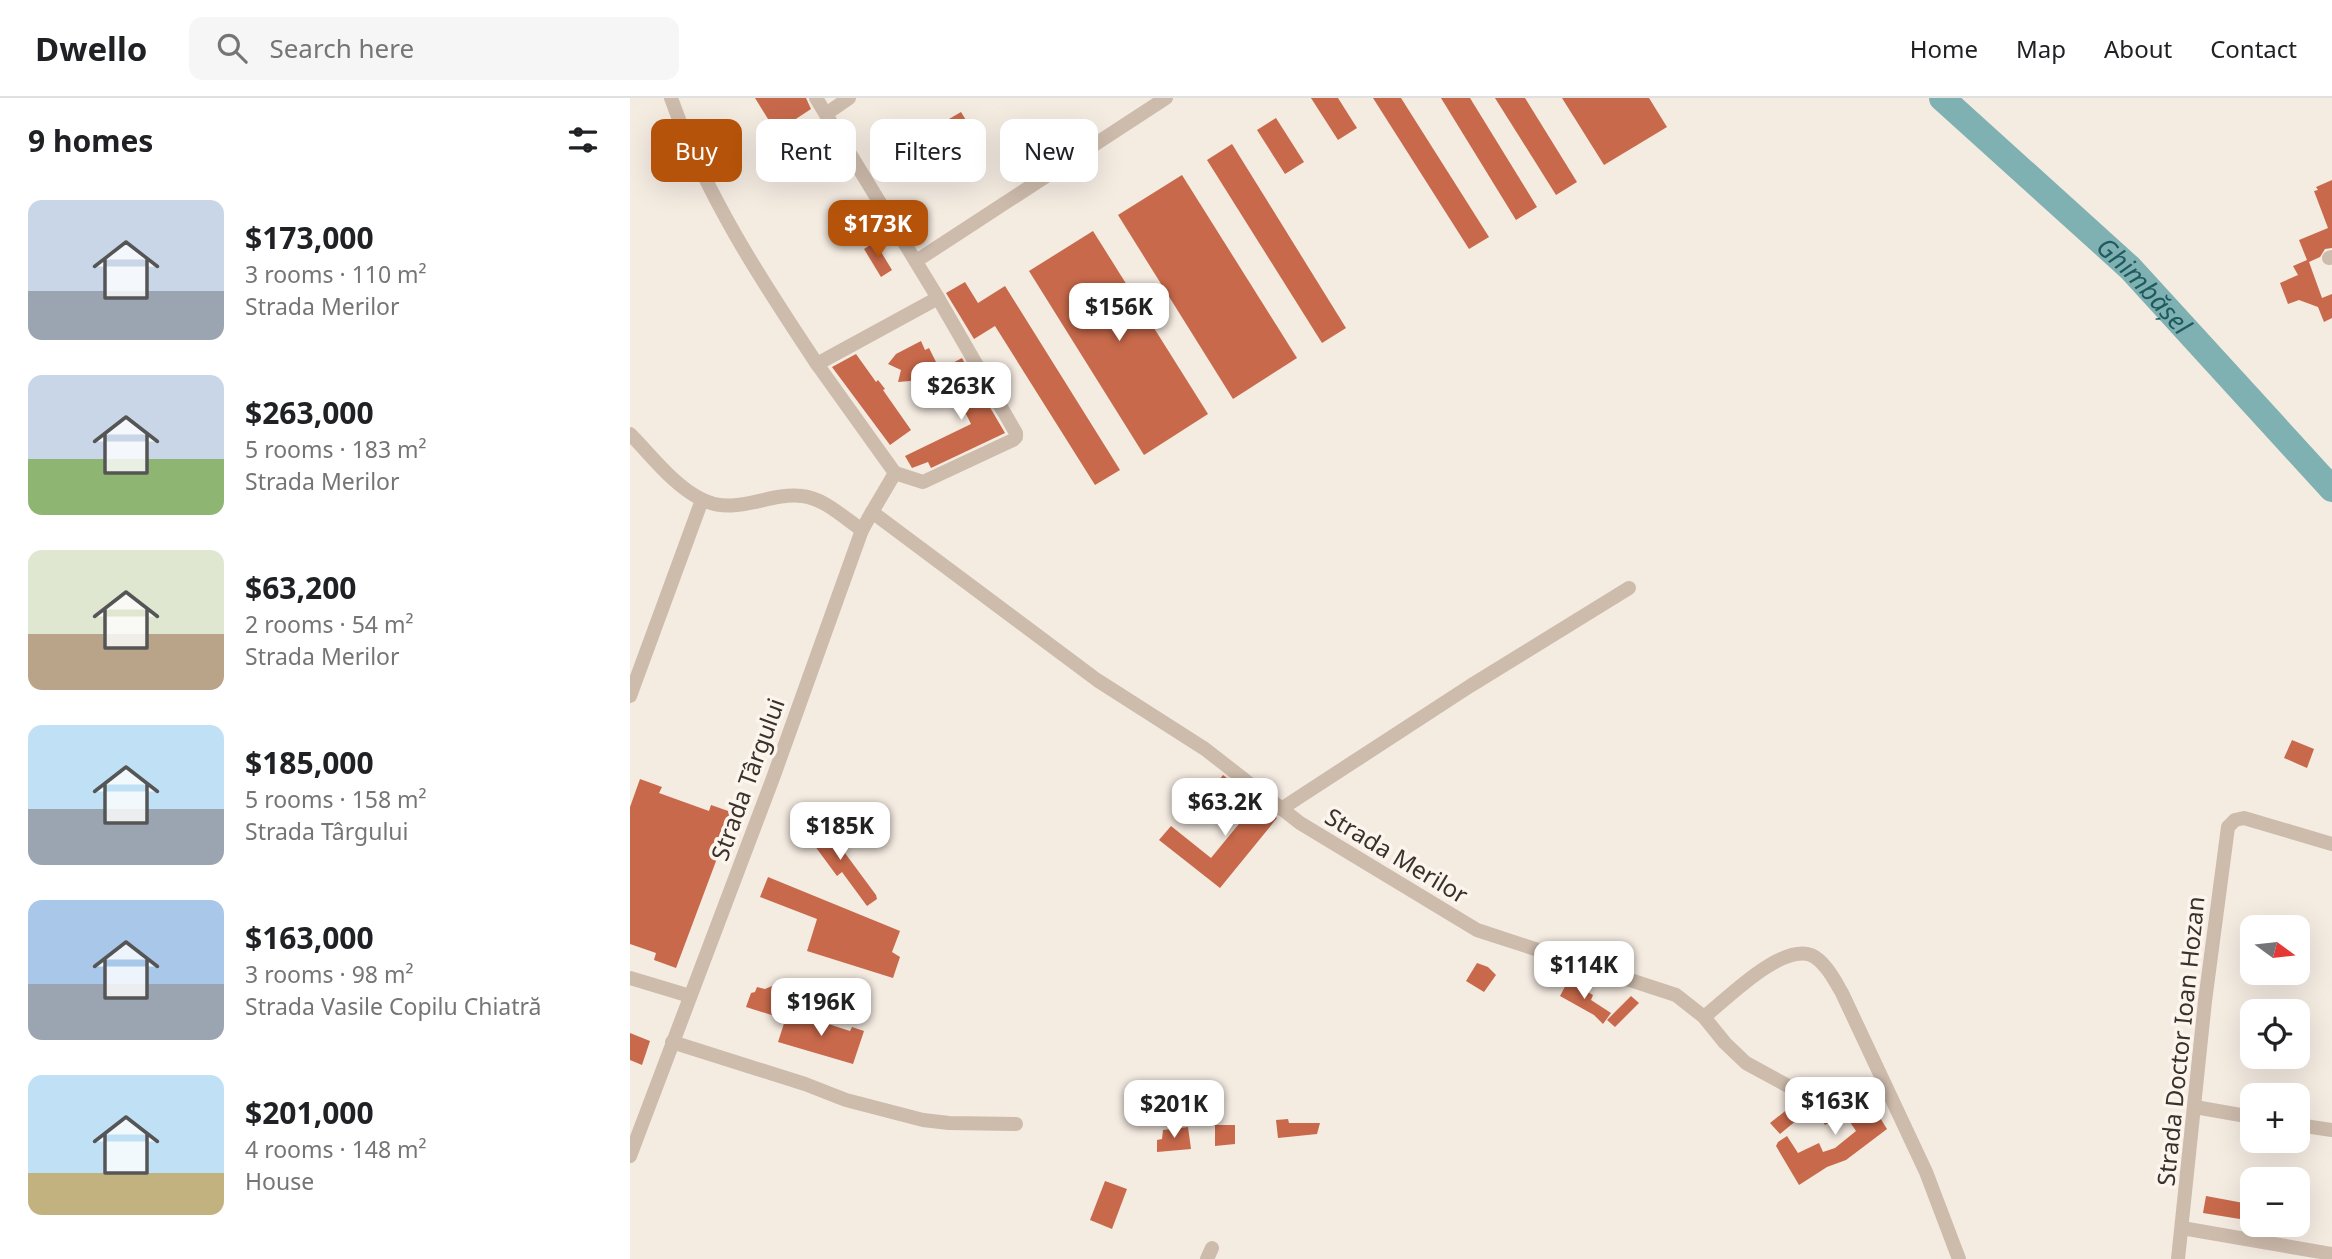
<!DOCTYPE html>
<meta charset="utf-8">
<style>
body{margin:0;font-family:"Noto Sans",sans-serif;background:#f6f6f6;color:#202124;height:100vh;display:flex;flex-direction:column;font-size:26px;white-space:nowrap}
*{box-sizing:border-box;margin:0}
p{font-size:23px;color:#757577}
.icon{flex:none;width:38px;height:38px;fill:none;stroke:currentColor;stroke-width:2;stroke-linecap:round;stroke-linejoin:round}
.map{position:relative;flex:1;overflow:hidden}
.details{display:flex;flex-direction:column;background:#fff;width:630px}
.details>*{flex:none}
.top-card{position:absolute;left:21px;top:21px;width:665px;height:63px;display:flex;gap:14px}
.needle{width:46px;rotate:105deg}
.controls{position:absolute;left:1610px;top:817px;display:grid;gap:14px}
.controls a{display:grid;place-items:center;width:70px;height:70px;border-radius:14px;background:#fff;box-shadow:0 7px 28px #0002;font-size:35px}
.price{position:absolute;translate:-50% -60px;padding:0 16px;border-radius:14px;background:#fff;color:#222;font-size:23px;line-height:46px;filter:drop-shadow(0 2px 4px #0008)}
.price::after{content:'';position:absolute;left:50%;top:42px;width:21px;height:16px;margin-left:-10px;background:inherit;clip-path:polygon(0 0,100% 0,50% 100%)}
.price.active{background:#b45309;color:#fff}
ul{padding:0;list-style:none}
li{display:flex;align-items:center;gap:21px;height:175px;padding:0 28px}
li span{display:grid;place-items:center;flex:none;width:196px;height:140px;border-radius:14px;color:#555}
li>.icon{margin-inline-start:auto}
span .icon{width:84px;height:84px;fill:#fffc;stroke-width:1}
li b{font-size:30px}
h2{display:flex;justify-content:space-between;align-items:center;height:84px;padding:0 28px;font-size:30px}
.tag{padding:0 24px;border-radius:14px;background:#fff;box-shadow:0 7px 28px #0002;font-size:24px;line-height:63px}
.tag.active{background:#b45309;color:#fff}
header{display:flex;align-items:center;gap:42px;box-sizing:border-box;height:98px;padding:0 35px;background:#fff;border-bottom:2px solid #e0e0e0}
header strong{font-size:33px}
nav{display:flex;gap:38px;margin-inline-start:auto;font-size:24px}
.search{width:490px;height:63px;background:#f6f6f6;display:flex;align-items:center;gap:18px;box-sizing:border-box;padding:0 24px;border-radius:14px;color:#757577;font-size:26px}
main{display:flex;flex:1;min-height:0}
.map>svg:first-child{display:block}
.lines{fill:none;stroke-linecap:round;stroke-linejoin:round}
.river{stroke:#7fb0b2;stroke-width:26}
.building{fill:#c8694b}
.minor{stroke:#cdbbac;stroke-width:14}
.labels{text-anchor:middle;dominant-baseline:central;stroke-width:7;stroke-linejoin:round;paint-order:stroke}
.street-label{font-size:24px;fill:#3b302b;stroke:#fbf5ee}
.water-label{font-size:26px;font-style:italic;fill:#1f5a5e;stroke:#fbf5ee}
</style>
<header>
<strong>Dwello</strong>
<div class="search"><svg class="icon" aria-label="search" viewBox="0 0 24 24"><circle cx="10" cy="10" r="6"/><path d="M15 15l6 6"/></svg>Search here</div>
<nav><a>Home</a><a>Map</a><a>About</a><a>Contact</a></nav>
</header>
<main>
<section class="details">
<h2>9 homes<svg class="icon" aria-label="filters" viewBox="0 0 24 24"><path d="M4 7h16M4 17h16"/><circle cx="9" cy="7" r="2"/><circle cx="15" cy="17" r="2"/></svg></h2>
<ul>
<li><span style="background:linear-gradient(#c9d6e8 65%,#9aa5b1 0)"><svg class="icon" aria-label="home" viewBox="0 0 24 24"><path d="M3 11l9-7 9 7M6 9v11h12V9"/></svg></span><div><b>$173,000</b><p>3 rooms · 110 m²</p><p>Strada Merilor</p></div></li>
<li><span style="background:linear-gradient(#c9d6e8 60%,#8fb573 0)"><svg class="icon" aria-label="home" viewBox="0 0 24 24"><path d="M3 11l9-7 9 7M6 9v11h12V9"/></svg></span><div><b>$263,000</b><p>5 rooms · 183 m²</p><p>Strada Merilor</p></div></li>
<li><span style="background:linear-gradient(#dfe7d0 60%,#b9a48a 0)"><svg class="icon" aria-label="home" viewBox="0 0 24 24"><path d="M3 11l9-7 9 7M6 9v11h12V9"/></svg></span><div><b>$63,200</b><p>2 rooms · 54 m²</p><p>Strada Merilor</p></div></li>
<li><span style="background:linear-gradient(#bfe0f5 60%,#9aa5b1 0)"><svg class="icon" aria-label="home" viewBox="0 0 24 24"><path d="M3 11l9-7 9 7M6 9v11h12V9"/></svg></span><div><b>$185,000</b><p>5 rooms · 158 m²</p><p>Strada Târgului</p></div></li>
<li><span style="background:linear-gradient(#a9c7e8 60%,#9aa5b1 0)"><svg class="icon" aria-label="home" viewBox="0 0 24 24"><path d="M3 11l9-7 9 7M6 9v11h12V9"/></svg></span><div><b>$163,000</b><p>3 rooms · 98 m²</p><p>Strada Vasile Copilu Chiatră</p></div></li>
<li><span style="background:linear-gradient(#bfe0f5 70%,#c2b280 0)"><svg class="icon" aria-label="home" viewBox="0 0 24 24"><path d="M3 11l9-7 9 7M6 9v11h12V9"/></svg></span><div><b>$201,000</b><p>4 rooms · 148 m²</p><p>House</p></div></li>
</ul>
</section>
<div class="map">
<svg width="1702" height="1161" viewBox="0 0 1702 1161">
<rect width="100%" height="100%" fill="#f4ebe1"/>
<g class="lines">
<path class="river" id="s1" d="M1312 0 1500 170 1702 391"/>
</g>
<g class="building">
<path d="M125 0H176L181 11 146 34Z"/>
<path d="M681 0H708L727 30 708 42Z"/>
<path d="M743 0H771L859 139 839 151Z"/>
<path d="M811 0H840L907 109 886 122Z"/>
<path d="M865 0H895L947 84 926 97Z"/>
<path d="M932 0H1019L1037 29 974 67Z"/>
<path d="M331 14 350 45 338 53 319 21Z"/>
<path d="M646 20 674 64 655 76 627 32Z"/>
<path d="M602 46 716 230 692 245 577 62Z"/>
<path d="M552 77 667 260 603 301 488 117Z"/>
<path d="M1702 82V150L1695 151 1690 159 1679 164 1692 200 1702 196V220L1694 224 1688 209 1669 202 1658 206 1650 185 1668 177 1663 168 1677 162 1669 142 1698 130 1684 93 1688 92 1686 89Z"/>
<path d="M463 133 578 316 514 357 399 173Z"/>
<path d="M245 144 262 172 251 179 234 151Z"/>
<path d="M335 184 348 205 375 188 490 372 465 387 365 228 344 241 316 195Z"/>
<path d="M291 243 295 252 299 250 309 270 280 283 268 284 271 272 258 266 266 256Z"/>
<path d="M226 256 246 284 248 282 255 291 253 292 281 332 260 347 202 269Z"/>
<path d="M332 260 356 307 358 306 375 335 301 370 298 364 282 370 275 358 341 326 313 270Z"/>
<path d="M1662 642 1684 651 1677 670 1654 660Z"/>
<path d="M593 677 647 720 590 790 529 742 541 728 581 760 617 716 584 689Z"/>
<path d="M10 681 32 689 29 695 79 713 81 707 104 715 46 870 24 862 26 855 0 846V709Z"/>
<path d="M192 724 246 797 247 801 237 808 212 774 207 778 176 736Z"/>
<path d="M138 779 270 833 262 854 270 859 263 880 177 853 187 821 130 799Z"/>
<path d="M847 865 858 869 866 877 854 894 836 883Z"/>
<path d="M938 883 963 897 961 902 981 915 973 926 964 917 930 898Z"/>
<path d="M142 888 146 894 154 898 152 903 156 907 151 920 116 909 121 895 125 894 127 889 135 891Z"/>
<path d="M1001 898 1009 905 985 929 977 922Z"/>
<path d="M158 913 220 933 222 929 234 933 223 966 148 944Z"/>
<path d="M0 935 20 943 12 967 0 962Z"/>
<path d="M1232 991 1257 1031 1216 1062 1197 1069 1169 1087 1146 1048 1148 1044 1157 1038 1168 1055 1189 1045 1193 1054 1205 1050 1226 1033 1214 1015 1195 1027 1185 1010 1207 996 1211 1004Z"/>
<path d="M1164 1006 1173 1017 1150 1036 1140 1025Z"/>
<path d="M658 1021 659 1025H690L687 1036 648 1040 646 1022Z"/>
<path d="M585 1027H605V1046L585 1048Z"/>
<path d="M558 1029 561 1051 527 1054V1042L532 1041 533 1032Z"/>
<path d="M475 1083 497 1091 482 1131 460 1122Z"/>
<path d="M1576 1098 1619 1106 1616 1122 1573 1115Z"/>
</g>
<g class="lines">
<g class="minor">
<path d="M41 0C75 96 131 182 187 266L308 200 386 335V339L383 342 293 384 265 375"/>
<path d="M186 0 308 200"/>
<path d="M196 16 219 0"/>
<path d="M1699 160 1702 159"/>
<path d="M286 163 536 0"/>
<path d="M187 266 265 375 242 414 467 582 575 651 670 725 847 832 1046 897 1074 919 1095 945 1116 965 1160 989"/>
<path d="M0 336C21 357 43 387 71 401 106 419 137 394 172 398 194 400 214 420 232 432L242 414"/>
<path d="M0 598 72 402"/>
<path d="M651 711 840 588 999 490"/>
<path d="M0 880 60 898"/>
<path d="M1074 919C1097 901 1150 846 1181 857 1195 863 1205 883 1212 895L1296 1074 1329 1161"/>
<path d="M42 944 175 986 216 1002 293 1022 319 1025 386 1026"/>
<path d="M1565 1009 1622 1019"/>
<path d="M1668 1027 1702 1032"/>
<path d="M0 1058 143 680 232 432"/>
<path d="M1552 1130 1702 1156"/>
<path d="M577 1161 582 1150"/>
<path d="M1548 1161 1575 903 1598 729 1605 722 1614 720 1702 746"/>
</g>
</g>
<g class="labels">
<g class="street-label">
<text transform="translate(117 681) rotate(-70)">Strada Târgului</text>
<text transform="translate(767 757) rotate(31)">Strada Merilor</text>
<text transform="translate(1550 943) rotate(-84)">Strada Doctor Ioan Hozan</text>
</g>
<g class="water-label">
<text stroke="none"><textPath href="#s1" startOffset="276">Ghimbășel</textPath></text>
</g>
</g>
</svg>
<div class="controls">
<a><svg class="needle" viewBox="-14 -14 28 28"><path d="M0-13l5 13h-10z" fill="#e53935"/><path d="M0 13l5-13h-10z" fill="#757577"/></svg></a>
<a><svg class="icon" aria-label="locate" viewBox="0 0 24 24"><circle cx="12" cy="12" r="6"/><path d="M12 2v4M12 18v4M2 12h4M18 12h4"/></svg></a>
<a>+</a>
<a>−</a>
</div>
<b class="price active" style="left:248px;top:162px">$173K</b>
<b class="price" style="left:489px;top:245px">$156K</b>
<b class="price" style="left:331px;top:324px">$263K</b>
<b class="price" style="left:595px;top:740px">$63.2K</b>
<b class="price" style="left:210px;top:764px">$185K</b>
<b class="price" style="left:954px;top:903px">$114K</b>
<b class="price" style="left:191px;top:940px">$196K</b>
<b class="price" style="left:1205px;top:1039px">$163K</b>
<b class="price" style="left:544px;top:1042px">$201K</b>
<div class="top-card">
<a class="tag active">Buy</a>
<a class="tag">Rent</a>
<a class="tag">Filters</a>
<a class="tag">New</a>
</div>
</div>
</main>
